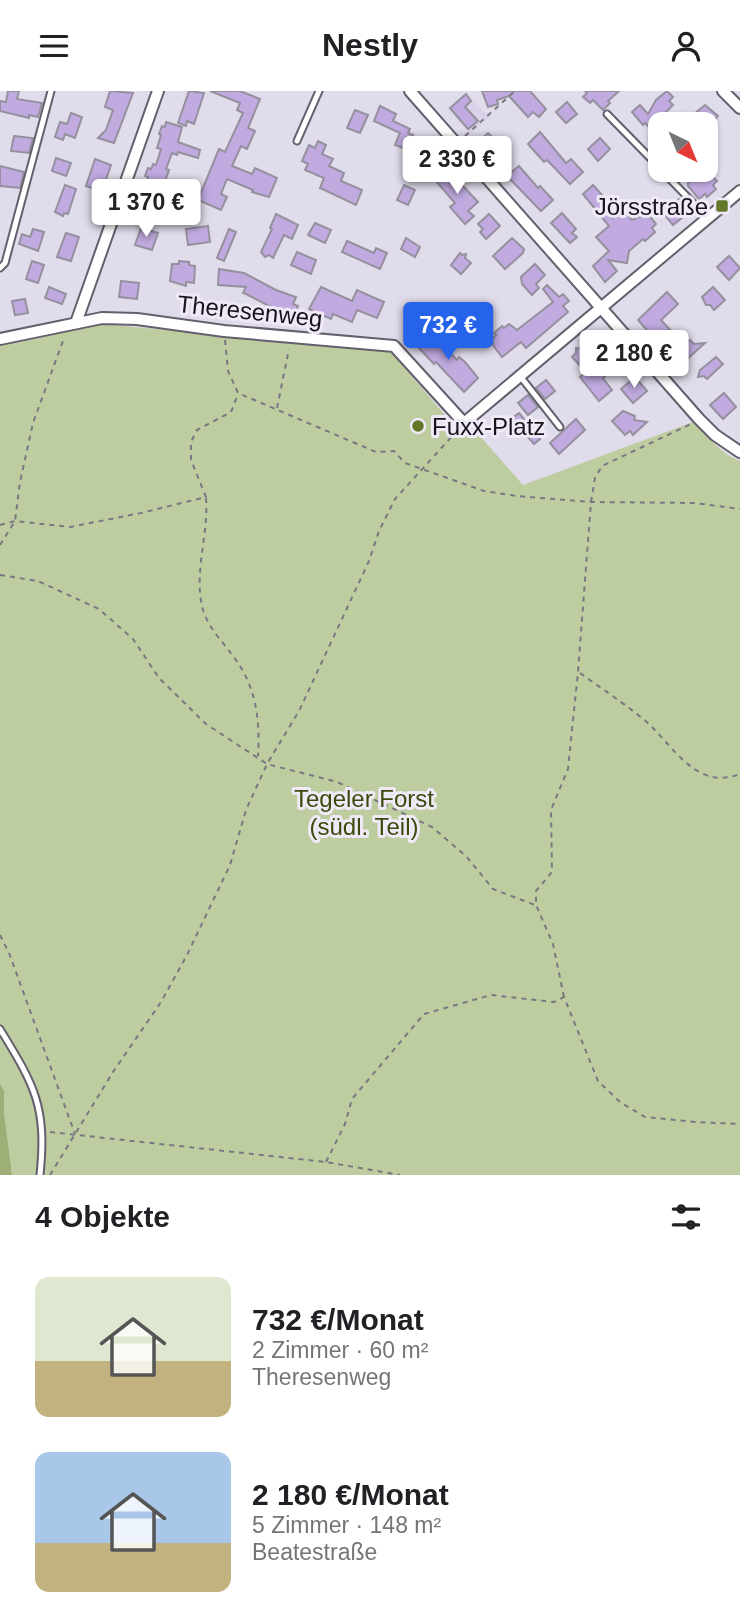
<!DOCTYPE html>
<html lang="de">
<meta charset="utf-8">
<style>
body{margin:0;font-family:Helvetica,sans-serif;background:#f6f6f6;color:#202124;height:100vh;display:flex;flex-direction:column;font-size:26px;white-space:nowrap}
*{box-sizing:border-box;margin:0}
p{font-size:23px;color:#757577}
.icon{flex:none;width:38px;height:38px;fill:none;stroke:currentColor;stroke-width:2;stroke-linecap:round;stroke-linejoin:round}
.map{position:relative;height:1084px;overflow:hidden}
.details{display:flex;flex-direction:column;background:#fff;flex:1}
.details>*{flex:none}
.needle{width:46px;rotate:137deg}
.fabs{position:absolute;left:648px;top:21px;display:grid;gap:14px}
.fabs a{display:grid;place-items:center;width:70px;height:70px;border-radius:14px;background:#fff;box-shadow:0 2px 5px #0004;font-size:35px}
.price{position:absolute;translate:-50% -60px;padding:0 16px;border-radius:7px;background:#fff;color:#222;font-size:23px;line-height:46px;filter:drop-shadow(0 2px 4px #0008)}
.price::after{content:'';position:absolute;left:50%;top:42px;width:21px;height:16px;margin-left:-10px;background:inherit;clip-path:polygon(0 0,100% 0,50% 100%)}
.price.current{background:#2563eb;color:#fff}
ul{padding:0;list-style:none}
li{display:flex;align-items:center;gap:21px;height:175px;padding:0 35px}
li span{display:grid;place-items:center;flex:none;width:196px;height:140px;border-radius:14px;color:#555}
li>.icon{margin-inline-start:auto}
span .icon{width:84px;height:84px;fill:#fffc;stroke-width:1}
li b{font-size:30px}
h2{display:flex;justify-content:space-between;align-items:center;height:84px;padding:0 35px;font-size:30px}
header{display:flex;justify-content:space-between;align-items:center;height:91px;padding:0 35px;background:#fff;font-size:32px;font-weight:700}
.map>svg:first-child{display:block}
.built{fill:#dad2e8}
.green{fill:#bdcd9f}
.water{fill:#9daf77}
.building{fill:#c0aae0;stroke:#95909e;stroke-width:2}
.lines{fill:none;stroke-linecap:round;stroke-linejoin:round}
.lane-casing{stroke:#645f6d;stroke-width:9}
.street-casing{stroke:#645f6d;stroke-width:14}
.path{stroke:#7a7781;stroke-width:2;stroke-dasharray:5 5;stroke-linecap:butt}
.lane{stroke:#fff;stroke-width:5}
.street{stroke:#fff;stroke-width:10}
.poi-dot{fill:#627728;stroke:#efe9f8;stroke-width:2.5}
.labels{text-anchor:middle;dominant-baseline:central;stroke-width:6;stroke-linejoin:round;paint-order:stroke}
.poi-label{font-size:24px;fill:#161419;stroke:#efe9f8;text-anchor:end}
.street-label{font-size:24px;fill:#161419;stroke:#efe9f8}
.park-label{font-size:24px;fill:#3b4a0a;stroke:#efe9f8}
</style>
<header><svg class="icon" aria-label="menu" viewBox="0 0 24 24"><path d="M4 6h16M4 12h16M4 18h16"/></svg>Nestly<svg class="icon" aria-label="person" viewBox="0 0 24 24"><circle cx="12" cy="8" r="4"/><path d="M4 21q1-7 8-7t8 7"/></svg></header>
<div class="map">
<svg width="740" height="1084" viewBox="0 0 740 1084">
<rect width="100%" height="100%" fill="#e1dceb"/>
<path class="built" d="M473 9 489 26 467 46 464 43 478 30 472 23 461 33 454 26Z"/>
<path class="green" d="M103 233 390 260 463 345 474 338 523 394 693 331C707 345 721 363 740 370V1084H12L4 1021V1000L0 992V255Z"/>
<path class="water" d="M0 992 4 1000V1021L12 1084H0Z"/>
<g class="building">
<path d="M8 0H19L17 8 42 12 38 26 29 24V27L0 20V10L6 11Z"/>
<path d="M110 0 133 2 114 52 98 47 106 39 113 19 105 16Z"/>
<path d="M189 0 204 2 194 33 187 30 186 35 178 32Z"/>
<path d="M210 0H240L260 8 248 37 255 40 247 58 241 55 232 75 252 83 255 77 277 87 269 106 252 101 253 99 227 88 221 103 227 106 221 119 198 109 219 58 225 61 243 22 237 19 240 12Z"/>
<path d="M482 0H530L546 18 539 26 533 21 528 26 509 5 497 9 498 13 488 16Z"/>
<path d="M585 0H619L608 10 610 12 603 19 593 9 590 12 583 6 587 2Z"/>
<path d="M667 0 673 6 669 10 673 14 660 27V47L645 32 643 34 632 21 640 14 648 23 656 9Z"/>
<path d="M466 3 471 10 465 16 478 30 468 38 450 17Z"/>
<path d="M567 11 577 23 566 32 556 21Z"/>
<path d="M705 14 718 25 709 37 705 33H682Z"/>
<path d="M380 15 396 23 393 30 410 38 408 42 413 44 411 47 414 48 408 59 395 54 400 42 374 30Z"/>
<path d="M355 19 368 24 360 42 347 37Z"/>
<path d="M71 22 82 26 75 47 65 43 63 49 55 46 60 31 67 33Z"/>
<path d="M166 31 182 36 178 51 200 59 198 67 178 61 177 64 172 62 166 78 169 79 159 108 165 110 160 124 146 119 155 95 147 92 148 86 145 85 148 77 151 78 153 73 156 74 161 58 157 57 161 44 159 43 162 35 165 36Z"/>
<path d="M540 41 566 72 571 68 583 81 570 93 547 69 544 71 528 53Z"/>
<path d="M488 42 500 54 497 56 501 61 495 67 479 50Z"/>
<path d="M14 45 33 47 29 62 11 60Z"/>
<path d="M600 47 610 58 598 70 588 58Z"/>
<path d="M318 50 326 54 322 63 333 68 329 75 344 82 341 90 362 99 356 114 320 97 324 87 305 79 308 73 302 70 309 54 315 57Z"/>
<path d="M430 55 439 65 428 75 419 64Z"/>
<path d="M56 67 71 72 66 85 52 80Z"/>
<path d="M95 68 111 74 105 91 98 89 95 98 86 95Z"/>
<path d="M0 75 24 81 20 97 0 95Z"/>
<path d="M519 75 538 97 540 95 553 109 541 120 507 85Z"/>
<path d="M447 78 478 111 468 120 474 125 465 133 450 116 455 112 435 89Z"/>
<path d="M705 78 717 90 713 94 716 98 707 106 705 103 699 108 688 95V92Z"/>
<path d="M65 94 76 98 68 123 64 122 63 125 55 121Z"/>
<path d="M404 94 415 99 408 114 397 109Z"/>
<path d="M593 94 603 105 599 109 613 127 622 118 632 129 647 122 656 133 652 137 655 141 645 150 643 148 629 160 627 172 608 169 617 180 605 191 593 175 609 160 596 146 609 135 583 103Z"/>
<path d="M679 108 689 121 673 134 664 123Z"/>
<path d="M562 122 576 138 572 142 577 146 570 152 551 132Z"/>
<path d="M276 123 298 134 292 148 284 144 273 167 269 164 265 166 261 161 272 138 270 137Z"/>
<path d="M489 123 500 135 486 148 480 141 483 138 478 133Z"/>
<path d="M315 132 331 139 325 152 308 144Z"/>
<path d="M208 135 210 151 188 154 186 138Z"/>
<path d="M141 137 158 142 152 159 135 154Z"/>
<path d="M33 138 44 141 38 160 19 153 22 143 30 146Z"/>
<path d="M229 138 236 141 224 170 217 167Z"/>
<path d="M66 142 79 146 71 170 57 166Z"/>
<path d="M406 147 420 156 415 166 401 158Z"/>
<path d="M512 147 524 158 523 162 505 178 493 165Z"/>
<path d="M347 150 374 162 376 157 387 162 380 178 342 161Z"/>
<path d="M297 161 316 169 311 183 291 174Z"/>
<path d="M460 162 462 164 466 163 465 167 471 172 461 183 451 174Z"/>
<path d="M729 165 740 177 729 189 717 176Z"/>
<path d="M32 170 44 174 38 192 26 188Z"/>
<path d="M179 170 189 171V174L195 175 194 192 186 191V195L170 190 172 173H179Z"/>
<path d="M535 173 545 184 536 193 539 197 532 204 522 193 521 186Z"/>
<path d="M219 178 244 182 276 199 296 206 293 213 298 215 294 223 279 220 246 203 243 202 246 196 218 194Z"/>
<path d="M121 190 139 192 137 208 119 206Z"/>
<path d="M547 194 559 206 563 203 569 210 563 215 568 221 526 257 521 251 502 266 492 253 493 252 491 249 496 244 494 242 502 235 504 237 509 233 517 239 553 211 543 198Z"/>
<path d="M49 196 66 203 62 213 45 207Z"/>
<path d="M321 196 352 210 357 199 384 211 377 227 357 219 352 231 333 223 331 228 309 218Z"/>
<path d="M713 196 725 209 714 219 710 214H706L702 206Z"/>
<path d="M667 201 678 213 661 229 684 254 690 249 694 253 705 252 686 269 678 260 671 266 638 229Z"/>
<path d="M25 208 28 222 15 224 12 210Z"/>
<path d="M462 219 472 230 468 234 474 240 466 248 455 237 460 232 454 227Z"/>
<path d="M598 241 621 271 603 287 612 299 599 310 580 286 586 281 572 266 576 262V257L581 258Z"/>
<path d="M431 242 457 269 459 266 465 271 478 287 464 301 436 271 434 273 417 255Z"/>
<path d="M716 266 723 273 707 288 704 285 698 286 700 279Z"/>
<path d="M635 286 647 300 633 312 621 298Z"/>
<path d="M546 289 555 300 545 308 536 297Z"/>
<path d="M724 302 736 316 723 328 710 314Z"/>
<path d="M528 304 538 316 528 324 518 312Z"/>
<path d="M623 320 635 325 634 329 647 331 633 344 630 340 625 344 612 330Z"/>
<path d="M519 322 540 348 534 353 527 345 517 339 519 335 512 327Z"/>
<path d="M576 328 585 339 559 363 550 352Z"/>
</g>
<g class="lines">
<defs>
<g id="lane">
<path d="M607 23 660 77"/>
<path d="M297 50 319 0"/>
<path d="M661 79 708 127"/>
<path d="M0 177 5 172 51 0"/>
<path d="M520 285 560 336"/>
<path d="M0 938C35 995 47 1016 40 1084"/>
</g>
<g id="street">
<path d="M410 0 699 328 715 344 740 361"/>
<path d="M723 0 740 17"/>
<path d="M76 232 158 0"/>
<path d="M0 248 102 227 137 228 224 240 394 255 464 332 740 100"/>
</g>
</defs>
<use href="#lane" class="lane-casing"/>
<use href="#street" class="street-casing"/>
<g class="path">
<path d="M465 45 515 0"/>
<path d="M225 249 228 280 238 302 376 361 394 360 405 372 484 400 516 405 591 411 695 412 740 418"/>
<path d="M277 317 289 258"/>
<path d="M206 407C209 444 193 482 203 519 209 539 227 555 238 572 257 600 260 633 258 665"/>
<path d="M0 434 15 430 70 436 141 422 206 406 191 369V351L197 339 231 321 238 303"/>
<path d="M0 454 15 430 20 391 33 332 64 247"/>
<path d="M0 484 38 490 99 518 133 548 159 587 206 633 267 673 337 691 432 736 466 765 493 798 535 814"/>
<path d="M580 582C601 597 622 611 642 627 672 651 694 701 740 683"/>
<path d="M0 844 9 862 75 1043"/>
<path d="M564 906 553 853 536 814V800L552 781 551 719 568 678 578 581 591 411 595 387 602 375 691 333"/>
<path d="M50 1041 326 1071 400 1084"/>
<path d="M326 1071 345 1033 352 1008 424 923 491 904 554 911 564 906 598 990 620 1011 645 1026 695 1031 740 1033"/>
<path d="M50 1084 113 981 161 911 187 864 230 774 246 719 267 673 299 620 369 470 379 440 395 408 456 341"/>
</g>
<use href="#lane" class="lane"/>
<use href="#street" class="street"/>
</g>
<g class="poi-dot">
<rect x="715" y="108" width="14" height="14" rx="3.5"/>
<circle cx="418" cy="335" r="7"/>
</g>
<g class="labels">
<g class="poi-label">
<text x="708" y="115">Jörsstraße</text>
<text x="432" y="335" text-anchor="start">Fuxx-Platz</text>
</g>
<g class="street-label">
<text transform="translate(250 220) rotate(6)">Theresenweg</text>
</g>
<g class="park-label">
<text x="364" y="707">Tegeler Forst<tspan x="364" dy="28">(südl. Teil)</tspan></text>
</g>
</g>
</svg>
<div class="fabs">
<a><svg class="needle" viewBox="-14 -14 28 28"><path d="M0-13l5 13h-10z" fill="#e53935"/><path d="M0 13l5-13h-10z" fill="#757577"/></svg></a>
</div>
<b class="price" style="left:457px;top:105px">2 330 €</b>
<b class="price" style="left:146px;top:148px">1 370 €</b>
<b class="price current" style="left:448px;top:271px">732 €</b>
<b class="price" style="left:634px;top:299px">2 180 €</b>
</div>
<section class="details">
<h2>4 Objekte<svg class="icon" aria-label="filters" viewBox="0 0 24 24"><path d="M4 7h16M4 17h16"/><circle cx="9" cy="7" r="2"/><circle cx="15" cy="17" r="2"/></svg></h2>
<ul>
<li><span style="background:linear-gradient(#dfe7d0 60%,#c2b280 0)"><svg class="icon" aria-label="home" viewBox="0 0 24 24"><path d="M3 11l9-7 9 7M6 9v11h12V9"/></svg></span><div><b>732 €/Monat</b><p>2 Zimmer · 60 m²</p><p>Theresenweg</p></div></li>
<li><span style="background:linear-gradient(#a9c7e8 65%,#c2b280 0)"><svg class="icon" aria-label="home" viewBox="0 0 24 24"><path d="M3 11l9-7 9 7M6 9v11h12V9"/></svg></span><div><b>2 180 €/Monat</b><p>5 Zimmer · 148 m²</p><p>Beatestraße</p></div></li>
</ul>
</section>
